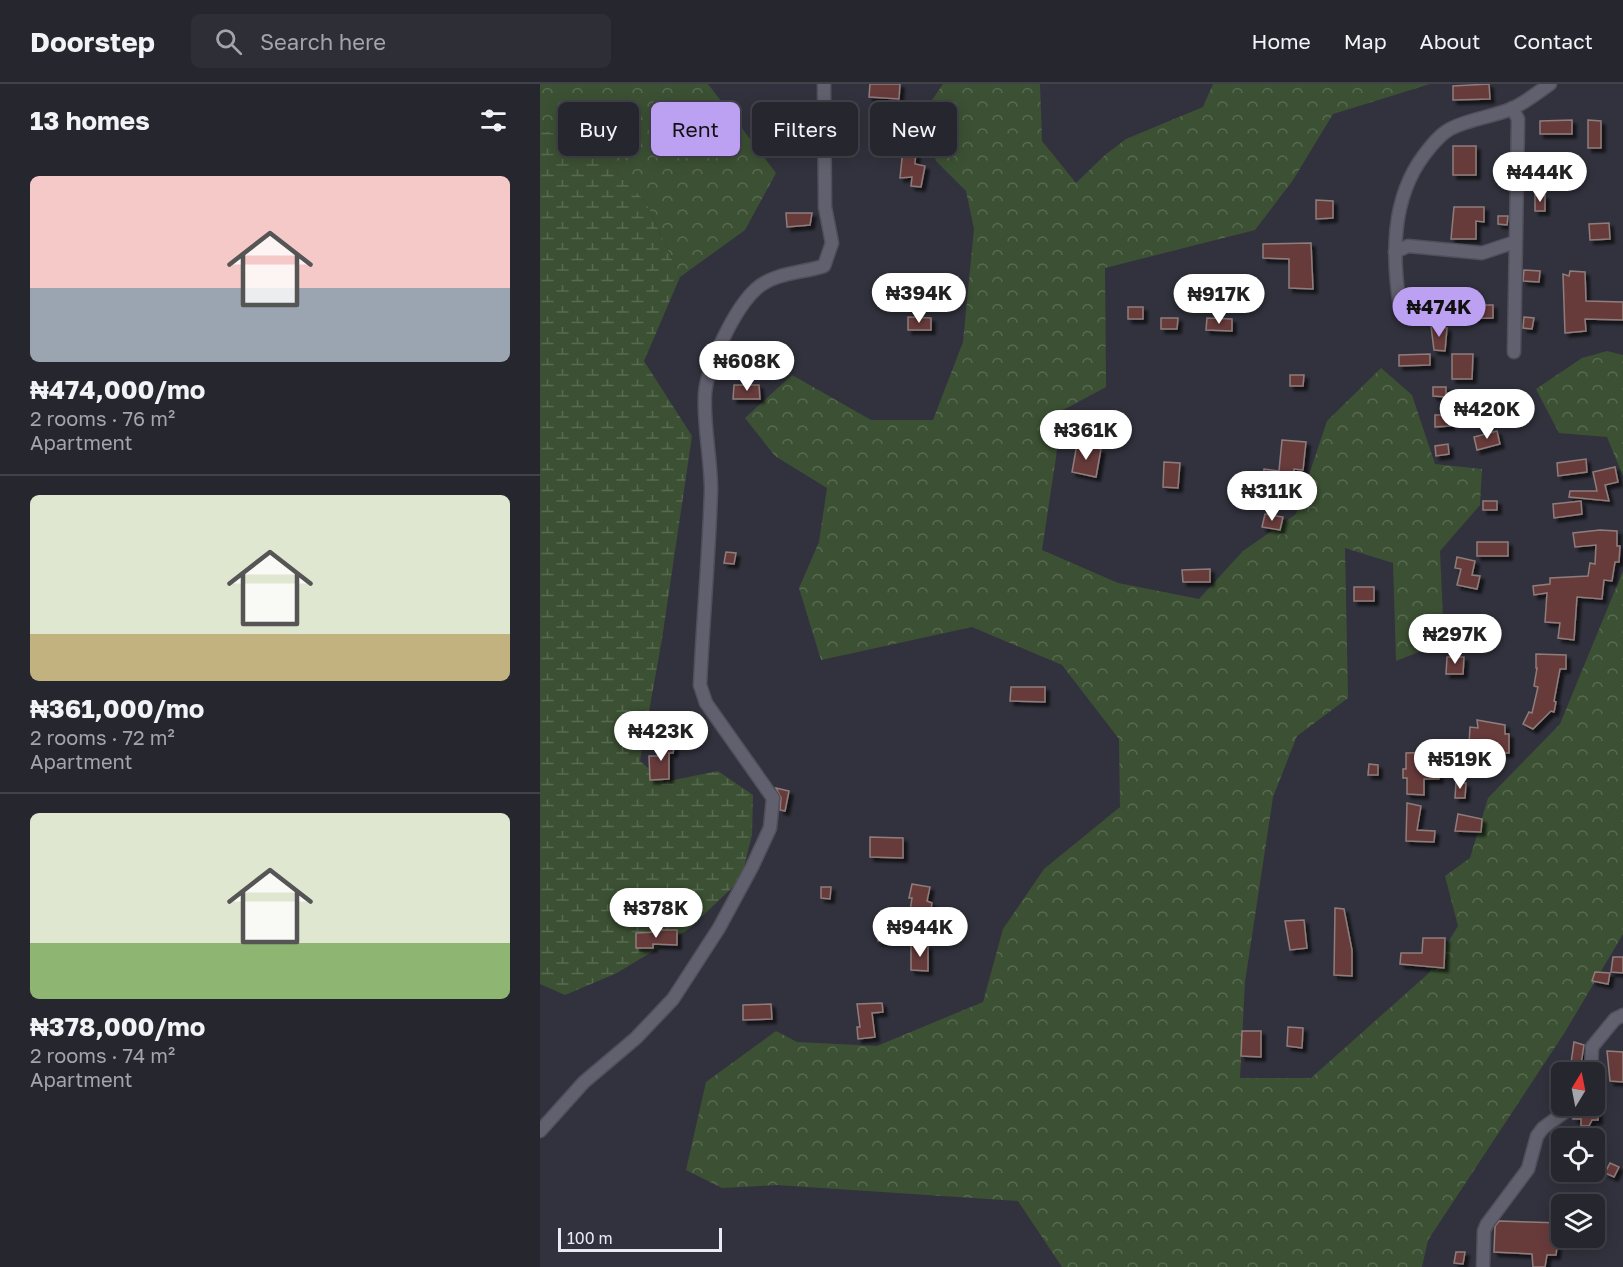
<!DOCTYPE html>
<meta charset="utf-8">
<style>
body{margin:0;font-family:"Golos Text",sans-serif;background:#2e2e36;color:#f1f3f6;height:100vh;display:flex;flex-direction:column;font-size:22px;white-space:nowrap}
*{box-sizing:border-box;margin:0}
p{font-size:20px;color:#a4a5aa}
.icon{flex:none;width:33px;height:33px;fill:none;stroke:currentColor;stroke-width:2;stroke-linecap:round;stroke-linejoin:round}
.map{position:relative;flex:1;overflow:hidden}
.details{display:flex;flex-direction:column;background:#26262e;width:540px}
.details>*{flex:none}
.hud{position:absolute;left:18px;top:18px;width:570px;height:54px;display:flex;gap:12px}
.needle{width:39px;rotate:10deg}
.tools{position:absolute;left:1011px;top:978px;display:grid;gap:12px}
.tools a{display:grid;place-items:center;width:54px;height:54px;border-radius:9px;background:#26262e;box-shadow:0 3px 15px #0003,0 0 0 2px #42434a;font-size:30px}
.scale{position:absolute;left:18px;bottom:15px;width:164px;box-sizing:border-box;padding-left:6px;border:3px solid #eaeaf2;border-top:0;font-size:16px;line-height:21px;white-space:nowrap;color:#eaeaf2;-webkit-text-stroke:4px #32323e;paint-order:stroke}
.price{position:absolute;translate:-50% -51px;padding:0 14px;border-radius:21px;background:#fff;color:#222;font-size:20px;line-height:39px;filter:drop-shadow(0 2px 3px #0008)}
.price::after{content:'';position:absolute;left:50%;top:36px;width:18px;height:14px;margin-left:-9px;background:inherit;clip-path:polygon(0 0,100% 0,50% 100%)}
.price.active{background:#bca0f2;color:#111}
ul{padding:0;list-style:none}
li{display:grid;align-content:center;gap:12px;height:318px;padding:0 30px}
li+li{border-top:2px solid #42434a}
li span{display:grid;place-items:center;height:186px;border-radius:9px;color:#555}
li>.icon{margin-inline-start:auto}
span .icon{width:108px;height:108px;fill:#fffc;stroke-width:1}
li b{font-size:26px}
h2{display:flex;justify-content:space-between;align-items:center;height:72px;padding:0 30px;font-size:26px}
.tag{padding:0 21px;border-radius:9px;background:#26262e;box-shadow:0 3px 15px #0003,0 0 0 2px #42434a;font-size:21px;line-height:54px}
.tag.active{background:#bca0f2;color:#111}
header{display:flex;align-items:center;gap:36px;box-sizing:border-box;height:84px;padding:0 30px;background:#26262e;border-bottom:2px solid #42434a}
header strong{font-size:28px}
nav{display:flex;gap:33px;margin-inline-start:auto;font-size:21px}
.search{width:420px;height:54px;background:#2e2e36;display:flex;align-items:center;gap:15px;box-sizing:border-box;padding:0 21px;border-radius:9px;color:#a4a5aa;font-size:22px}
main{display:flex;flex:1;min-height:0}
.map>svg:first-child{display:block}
.forest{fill:url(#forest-crowns)}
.wetland{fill:url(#wetland-marsh)}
.building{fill:#683b3b;stroke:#8e7d7c;stroke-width:1.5;filter:url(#shadow)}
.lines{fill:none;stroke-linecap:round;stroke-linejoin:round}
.street-casing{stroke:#504f5a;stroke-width:15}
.street{stroke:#61606e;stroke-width:12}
</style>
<header>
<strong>Doorstep</strong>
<div class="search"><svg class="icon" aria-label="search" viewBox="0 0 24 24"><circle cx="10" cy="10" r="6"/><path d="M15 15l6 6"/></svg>Search here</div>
<nav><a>Home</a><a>Map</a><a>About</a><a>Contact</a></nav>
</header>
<main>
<section class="details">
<h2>13 homes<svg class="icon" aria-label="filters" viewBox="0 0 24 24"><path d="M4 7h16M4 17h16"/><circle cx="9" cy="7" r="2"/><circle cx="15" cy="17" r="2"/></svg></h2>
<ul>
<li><span style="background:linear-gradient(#f6c9c9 60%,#9aa5b1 0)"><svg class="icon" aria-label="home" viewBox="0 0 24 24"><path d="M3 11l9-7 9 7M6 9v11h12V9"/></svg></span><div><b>₦474,000/mo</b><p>2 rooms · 76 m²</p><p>Apartment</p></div></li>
<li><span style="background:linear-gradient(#dfe7d0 75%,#c2b280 0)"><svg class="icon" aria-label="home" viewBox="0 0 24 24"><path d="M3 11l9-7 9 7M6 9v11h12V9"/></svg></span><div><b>₦361,000/mo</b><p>2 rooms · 72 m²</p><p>Apartment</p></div></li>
<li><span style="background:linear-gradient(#dfe7d0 70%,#8fb573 0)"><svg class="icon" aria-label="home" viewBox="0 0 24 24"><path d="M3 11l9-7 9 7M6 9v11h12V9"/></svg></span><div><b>₦378,000/mo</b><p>2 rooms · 74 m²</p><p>Apartment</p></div></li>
</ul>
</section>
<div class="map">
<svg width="1083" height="1183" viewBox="0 0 1083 1183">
<defs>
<pattern id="forest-crowns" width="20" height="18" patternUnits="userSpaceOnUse" patternTransform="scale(1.5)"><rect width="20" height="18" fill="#3c5133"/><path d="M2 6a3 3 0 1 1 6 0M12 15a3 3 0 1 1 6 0" fill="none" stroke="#586a51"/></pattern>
<pattern id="wetland-marsh" width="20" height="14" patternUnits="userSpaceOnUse" patternTransform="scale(1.5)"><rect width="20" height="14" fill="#3c5133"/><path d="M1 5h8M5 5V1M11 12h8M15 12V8" fill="none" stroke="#586a51"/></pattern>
<filter id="shadow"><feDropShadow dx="4" dy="4" stdDeviation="1.5" flood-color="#0009"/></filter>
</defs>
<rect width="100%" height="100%" fill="#32323e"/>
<g class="forest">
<path d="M0 0H168L236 89 205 146 140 193 106 118 46 57 0 46Z"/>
<path d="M403 0H500L502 57 536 99 565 71 586 55 663 23 673 0H890L793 30 753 96 715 146 565 184 566 303 523 326 502 466 578 499 659 515 703 467 756 430 787 337 841 284 872 311 895 380 942 385 940 421 900 467 904 558 856 577 853 479 805 464 808 614 757 652 733 713 705 898 700 994H771L889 889 918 842 905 792 930 774 948 714 1020 640 1083 487V850L1025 948 888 1156 882 1183H522L478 1117 237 1101 182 1104 146 1086 166 998 236 947 257 958 337 962 443 918 463 845 504 785 580 723 579 655 522 581 432 543 281 576 259 504 279 458 287 404 235 372 205 334 252 291 331 336H393L423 258 434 145 426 107 396 77 383 29Z"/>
<path d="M1067 267 1083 271V392L1067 353 1019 349 996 305 1042 274Z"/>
</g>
<path class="wetland" d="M0 46 46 57 106 118 140 193 104 277 152 352 122 555 100 677 124 698 178 687 213 711 212 751 201 795 149 845 77 889 25 911 0 900Z"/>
<g class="building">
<path d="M330 0H360L359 15 329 13Z"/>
<path d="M949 0 950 15 913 16V2Z"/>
<path d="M375 32 376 48 362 49 361 33Z"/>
<path d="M1032 36V50H1000V37Z"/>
<path d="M1048 36 1061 37V64H1048Z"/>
<rect x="913" y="62" width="23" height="29"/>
<path d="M363 65H376L375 80 385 82 381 103 371 102 372 93 360 94Z"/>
<path d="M968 72 969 91 961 92 960 73Z"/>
<rect x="995" y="111" width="10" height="16"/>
<path d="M776 116 793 117V134L776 135Z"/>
<path d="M914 123H944V138L936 137V155H911Z"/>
<path d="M246 129H272L270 141 247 143Z"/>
<path d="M958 132H968L967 141 958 140Z"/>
<path d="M1069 139 1070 155 1050 156 1049 140Z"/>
<path d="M771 159 773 205 749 204V175L723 174V160Z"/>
<path d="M984 186 1000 187 999 198 983 197Z"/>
<path d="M1030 187 1045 188 1046 217 1083 218V236L1045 235 1046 247 1025 249 1023 190 1029 192Z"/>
<rect x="889" y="207" width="20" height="13"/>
<path d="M929 221H953V234L912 235 911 222Z"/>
<rect x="588" y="223" width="15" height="12"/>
<path d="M368 233 391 234V246H368Z"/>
<path d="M984 233 994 234 992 245 983 244Z"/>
<path d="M621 234H638L637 245H621Z"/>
<path d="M667 234 692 235V247L666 246Z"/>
<path d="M891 242 907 244 905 267 894 266Z"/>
<path d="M890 270V281L859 282V271Z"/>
<path d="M912 270H933L932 295H912Z"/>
<path d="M750 291H764L763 302H750Z"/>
<path d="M194 301H219L220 315H193Z"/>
<path d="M893 303H906V313L893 312Z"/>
<path d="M915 312H932L933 329H915Z"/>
<path d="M895 331H910V342L895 343Z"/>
<path d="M957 347 960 360 937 366 934 353Z"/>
<path d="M742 356 766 358 763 386 754 385 753 399 723 397 724 385 739 387Z"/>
<path d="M537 360 561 365 556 393 532 388Z"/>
<path d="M908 360 909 370 896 372 895 362Z"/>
<path d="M1046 375 1047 388 1018 392 1017 379Z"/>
<path d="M624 378 640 379 638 404 623 403Z"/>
<path d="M1075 383 1078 398 1065 401 1069 417 1029 413 1030 407H1057L1053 388Z"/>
<rect x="943" y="417" width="14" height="9"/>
<path d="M1041 417 1042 430 1014 434 1013 420Z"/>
<path d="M725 430 743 433 740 446 722 443Z"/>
<path d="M1060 446 1077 447V462H1080L1079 478H1075L1072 497 1064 496 1062 515 1037 513 1034 556 1018 554 1020 539 1005 538 1007 509 994 511 993 502 1010 500V494L1048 492 1050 479 1055 480 1056 461 1035 463 1033 449Z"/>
<rect x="937" y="458" width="31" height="14"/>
<path d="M186 468 196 469 194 480 184 479Z"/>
<path d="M917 473 935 477 932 491 940 492 937 505 917 501 921 485 915 484Z"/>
<path d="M670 485V498H643L642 486Z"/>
<rect x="814" y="503" width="20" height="14"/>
<path d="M920 532 937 534 935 547 919 545Z"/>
<path d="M996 570 1026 571V585H1020L1014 617 1016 618 1014 628 1011 627 993 645 983 640 989 628 992 629 998 603 994 602 997 584H996Z"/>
<path d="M907 573H924L923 590H906Z"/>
<path d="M471 603H505V618L470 617Z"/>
<path d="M937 636 965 641V650H969V669H957L956 679 946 678 949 662 929 660 930 643 938 644Z"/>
<path d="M121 656 135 659 133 669H129V695L110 696 109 672H118Z"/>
<path d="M916 658H926L927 666H916Z"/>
<path d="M898 668 899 695H884V711L867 710V694H863V685H866V669Z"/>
<path d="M829 680 838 681V691H828Z"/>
<path d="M916 699H926L925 714H915Z"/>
<path d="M236 704 249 707 245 727 240 726 241 714Z"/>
<path d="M867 719 881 722 877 746 895 747 894 758 866 757Z"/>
<path d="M918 730 942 735 941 748 915 747Z"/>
<path d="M330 753 363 754V774L330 773Z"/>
<path d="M372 800 390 803 387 817 392 819 390 831 370 827 372 814H369Z"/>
<path d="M281 803H291L290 815 281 814Z"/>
<path d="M795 824 804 825 812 866V892L794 891Z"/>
<path d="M366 833V856L338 857 337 834Z"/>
<path d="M764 836 767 864 750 866 745 837Z"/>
<path d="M116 846H137V861L113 860V864H96V849L116 848Z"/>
<path d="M883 854H905L904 884 860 880 861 869H882Z"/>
<path d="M371 861 388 862V887L371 886Z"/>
<path d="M1073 873H1083V889L1071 888Z"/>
<path d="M1055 888 1070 889 1068 900 1052 897Z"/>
<path d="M342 919 343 928 332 929 335 953 318 955 317 943H320L317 920Z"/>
<path d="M231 920 232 935 203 936V921Z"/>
<path d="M748 943 763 944 762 964 747 962Z"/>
<path d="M702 947H721V973L701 972Z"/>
<path d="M1034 958 1044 961 1041 980 1031 979Z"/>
<path d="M1067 967 1083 968V998L1070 997Z"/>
<path d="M1041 1023 1058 1024V1036H1052L1049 1042H1041V1035H1033Z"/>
<path d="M1070 1079 1079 1083 1074 1093 1065 1089Z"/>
<path d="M959 1137 1020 1139 1016 1171H1007L1005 1183H993L992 1170 954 1168 955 1142Z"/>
<path d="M916 1168H925L923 1180 914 1179Z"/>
</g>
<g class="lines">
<defs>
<g id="street">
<path d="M972 24 978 35 974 268"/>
<path d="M855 168 868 162 942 169 975 158"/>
<path d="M860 223C852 172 851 115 884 71 891 62 899 51 910 45 928 35 952 33 971 25 985 19 998 8 1010 0"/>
<path d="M1051 988 1052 963 1075 935 1083 931"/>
<path d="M0 1047 44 998 96 954 133 915 179 844 212 783 230 744 233 714 166 619 160 601C163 536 169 471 171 406 171 375 163 339 165 310 167 282 195 224 216 205 233 189 262 189 284 182L292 159 285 123 284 0"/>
<path d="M943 1183 944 1147 947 1140 988 1085 997 1052 1003 1044 1033 1022"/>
</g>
</defs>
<use href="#street" class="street-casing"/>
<use href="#street" class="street"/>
</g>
</svg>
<div class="tools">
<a><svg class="needle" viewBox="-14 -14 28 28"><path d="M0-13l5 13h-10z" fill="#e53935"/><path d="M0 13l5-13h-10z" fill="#a4a5aa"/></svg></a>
<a><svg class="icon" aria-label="locate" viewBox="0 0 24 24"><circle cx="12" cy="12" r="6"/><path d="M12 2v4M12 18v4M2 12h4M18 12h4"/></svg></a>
<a><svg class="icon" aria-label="layers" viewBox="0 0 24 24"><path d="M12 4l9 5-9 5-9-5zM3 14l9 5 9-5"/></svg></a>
</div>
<div class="scale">100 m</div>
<b class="price" style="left:1000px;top:119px">₦444K</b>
<b class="price" style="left:379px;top:240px">₦394K</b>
<b class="price" style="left:679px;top:241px">₦917K</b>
<b class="price active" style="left:899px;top:254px">₦474K</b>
<b class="price" style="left:207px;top:308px">₦608K</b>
<b class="price" style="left:947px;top:356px">₦420K</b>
<b class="price" style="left:546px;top:377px">₦361K</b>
<b class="price" style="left:732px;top:438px">₦311K</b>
<b class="price" style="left:915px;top:581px">₦297K</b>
<b class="price" style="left:121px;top:678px">₦423K</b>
<b class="price" style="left:920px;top:706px">₦519K</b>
<b class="price" style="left:116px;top:855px">₦378K</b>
<b class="price" style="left:380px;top:874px">₦944K</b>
<div class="hud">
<a class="tag">Buy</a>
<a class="tag active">Rent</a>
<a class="tag">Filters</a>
<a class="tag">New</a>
</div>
</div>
</main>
